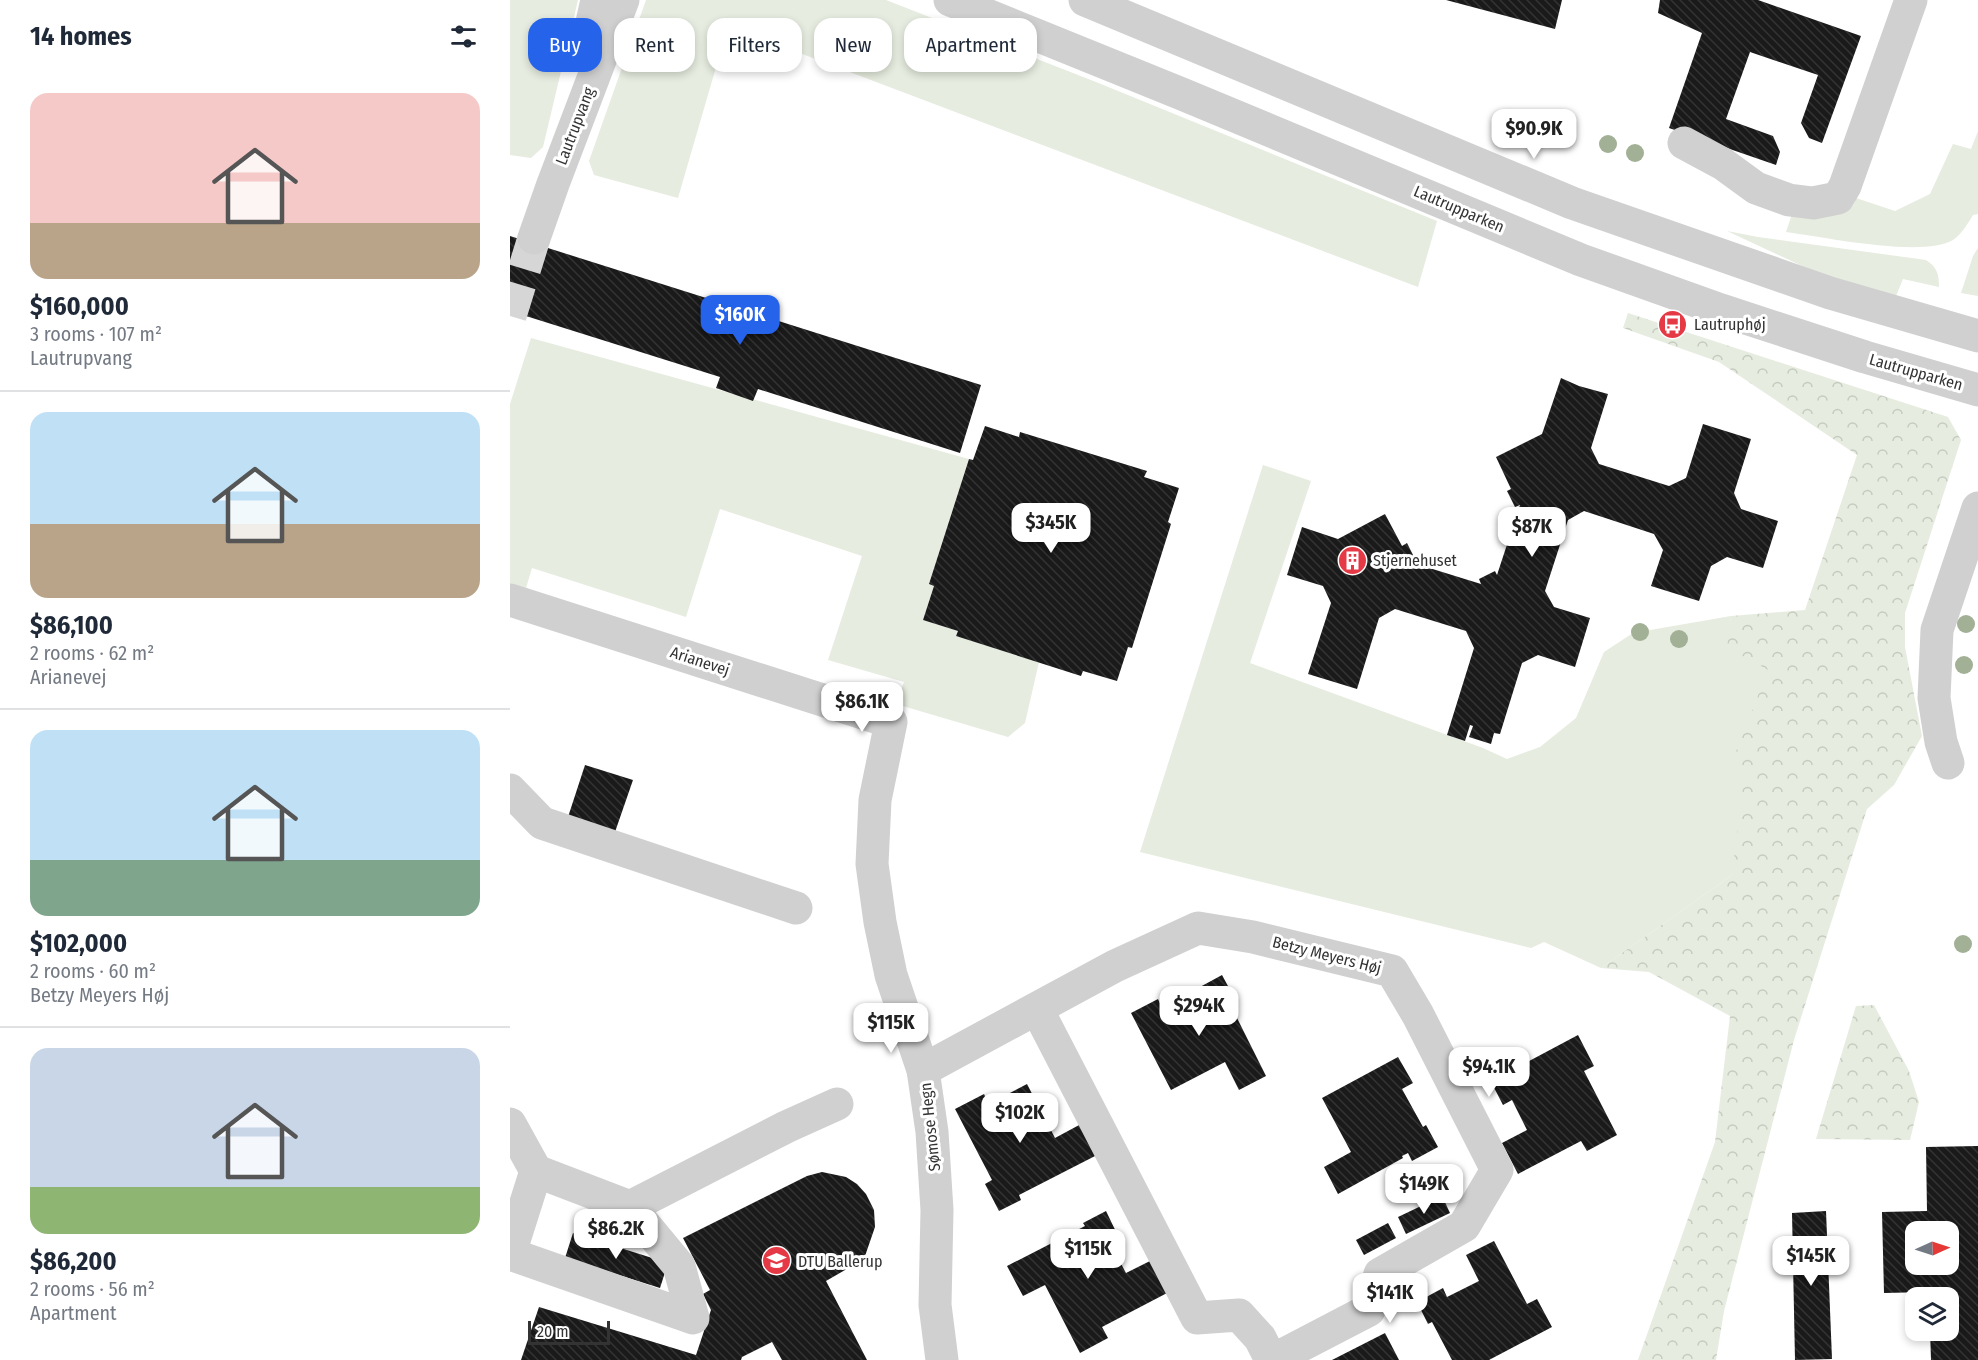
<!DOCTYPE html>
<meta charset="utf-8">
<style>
body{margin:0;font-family:"Fira Sans Condensed",sans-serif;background:#f6f6f7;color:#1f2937;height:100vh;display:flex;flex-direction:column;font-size:22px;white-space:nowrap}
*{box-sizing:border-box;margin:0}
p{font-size:20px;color:#747a83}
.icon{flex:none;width:33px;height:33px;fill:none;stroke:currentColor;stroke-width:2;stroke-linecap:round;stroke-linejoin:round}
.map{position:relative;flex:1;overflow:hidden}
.drawer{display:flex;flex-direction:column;background:#fff;width:510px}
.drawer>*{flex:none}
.top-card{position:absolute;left:18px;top:18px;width:570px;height:54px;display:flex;gap:12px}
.needle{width:39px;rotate:87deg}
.fabs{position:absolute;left:1395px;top:1221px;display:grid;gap:12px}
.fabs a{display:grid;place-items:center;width:54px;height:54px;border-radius:12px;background:#fff;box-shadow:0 3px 9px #0003;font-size:30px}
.scale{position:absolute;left:18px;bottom:15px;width:82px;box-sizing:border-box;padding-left:6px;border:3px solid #333;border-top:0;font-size:16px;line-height:21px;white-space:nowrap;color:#333;-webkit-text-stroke:4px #fff;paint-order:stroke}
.price{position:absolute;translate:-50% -51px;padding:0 14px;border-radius:12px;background:#fff;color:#222;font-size:20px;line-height:39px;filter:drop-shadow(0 2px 3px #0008)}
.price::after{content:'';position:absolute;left:50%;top:36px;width:18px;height:14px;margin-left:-9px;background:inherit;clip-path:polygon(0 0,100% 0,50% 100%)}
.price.on{background:#2563eb;color:#fff}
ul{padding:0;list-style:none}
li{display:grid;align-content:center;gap:12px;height:318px;padding:0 30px}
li+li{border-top:2px solid #e0e1e3}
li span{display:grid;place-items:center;height:186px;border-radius:18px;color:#555}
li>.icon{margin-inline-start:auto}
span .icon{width:108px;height:108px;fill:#fffc;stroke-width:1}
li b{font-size:26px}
h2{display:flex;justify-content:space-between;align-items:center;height:72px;padding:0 30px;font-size:26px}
.chip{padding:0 21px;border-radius:18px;background:#fff;box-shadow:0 3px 9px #0003;font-size:21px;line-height:54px}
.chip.on{background:#2563eb;color:#fff}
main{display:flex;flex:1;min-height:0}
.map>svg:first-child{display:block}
.grass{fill:#e6ecdf}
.forest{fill:url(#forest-crowns)}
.building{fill:url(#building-back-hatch);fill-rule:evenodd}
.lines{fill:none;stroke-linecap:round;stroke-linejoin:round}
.minor-tunnel{stroke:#d6d6d6;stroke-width:33;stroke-dasharray:33 16;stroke-linecap:butt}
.minor{stroke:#d0d0d0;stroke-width:33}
.tree{fill:#a2b095}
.labels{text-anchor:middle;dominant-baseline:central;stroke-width:6;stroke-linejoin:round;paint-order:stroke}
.street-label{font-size:16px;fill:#333;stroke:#fff}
.poi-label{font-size:16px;fill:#333;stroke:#fff;text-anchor:start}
</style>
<main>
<section class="drawer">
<h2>14 homes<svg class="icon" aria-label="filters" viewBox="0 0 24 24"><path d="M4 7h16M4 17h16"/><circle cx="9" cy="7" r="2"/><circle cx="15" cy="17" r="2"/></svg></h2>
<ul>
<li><span style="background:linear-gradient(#f6c9c9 70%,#b9a48a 0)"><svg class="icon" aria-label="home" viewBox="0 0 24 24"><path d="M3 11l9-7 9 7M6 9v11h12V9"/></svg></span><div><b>$160,000</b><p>3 rooms · 107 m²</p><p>Lautrupvang</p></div></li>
<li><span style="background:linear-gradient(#bfe0f5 60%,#b9a48a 0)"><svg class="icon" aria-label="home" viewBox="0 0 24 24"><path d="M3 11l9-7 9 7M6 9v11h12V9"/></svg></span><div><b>$86,100</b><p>2 rooms · 62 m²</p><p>Arianevej</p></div></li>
<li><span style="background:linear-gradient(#bfe0f5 70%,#7fa58c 0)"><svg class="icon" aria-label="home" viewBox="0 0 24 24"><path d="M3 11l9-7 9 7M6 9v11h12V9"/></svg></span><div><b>$102,000</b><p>2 rooms · 60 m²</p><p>Betzy Meyers Høj</p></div></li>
<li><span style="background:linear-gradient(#c9d6e8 75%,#8fb573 0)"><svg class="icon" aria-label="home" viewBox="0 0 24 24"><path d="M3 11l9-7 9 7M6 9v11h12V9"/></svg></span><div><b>$86,200</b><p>2 rooms · 56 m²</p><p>Apartment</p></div></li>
</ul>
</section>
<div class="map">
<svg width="1468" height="1360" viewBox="0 0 1468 1360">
<defs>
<pattern id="forest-crowns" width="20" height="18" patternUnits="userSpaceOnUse" patternTransform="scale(1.5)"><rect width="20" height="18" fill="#e6ecdf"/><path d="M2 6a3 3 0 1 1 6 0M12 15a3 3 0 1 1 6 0" fill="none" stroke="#c6cbc0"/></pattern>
<pattern id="building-back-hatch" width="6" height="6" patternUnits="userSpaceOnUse" patternTransform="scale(1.5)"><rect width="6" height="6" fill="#1a1a1a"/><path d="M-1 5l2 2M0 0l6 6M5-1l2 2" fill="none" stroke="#333"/></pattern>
</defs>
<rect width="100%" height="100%" fill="#fff"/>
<g class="grass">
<path d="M0 0H68L33 147 21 158 0 155Z"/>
<path d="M136 0H376L586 82 927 221 908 287 218 26 168 198 84 175 79 161Z"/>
<path d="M1468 131V214L1463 215C1458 223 1452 234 1443 240 1413 258 1314 237 1276 232L1283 211 1294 213 1343 206 1346 198 1385 211 1420 194 1443 144 1461 149Z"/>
<path d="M1217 231 1248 237 1416 260C1427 267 1429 274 1429 287L1393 279 1386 296 1305 272Z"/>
<path d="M1468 248V296L1451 293 1463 256Z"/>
<path d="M21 338 459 459 419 584 424 586 413 620 448 631 446 636 529 662 515 723 498 737 386 704 394 682 318 660 352 556 210 509 176 617 22 568 16 588 0 584V404Z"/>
<path d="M753 465 801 481 740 663 973 748 997 759 1030 747 1066 718 1094 652 1123 633 1221 616 1220 629 1326 621 1222 875 1091 968 1034 942 1021 948 630 852Z"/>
</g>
<g class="forest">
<path d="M1118 313 1438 417 1451 440 1395 613V647L1412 736 1384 785 1357 809 1284 1040 1214 1311 1206 1360H1128L1205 1142 1220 1016 1139 972 1091 968 1222 875 1235 770 1225 754 1258 670 1217 647 1221 616 1295 610 1347 455 1209 362 1113 328Z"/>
<path d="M1364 1005 1399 1071 1409 1102 1400 1140 1306 1139 1346 1006Z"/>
</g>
<g class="building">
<path d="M936 0H1052L1045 29Z"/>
<path d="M1150 0H1248L1351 36 1312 143 1299 138 1291 123 1308 75 1240 52 1216 119 1263 136 1270 152 1266 165 1159 128 1192 33 1148 13Z"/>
<path d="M0 236 471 385 450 453 248 389 243 401 206 388 210 377 0 311Z"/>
<path d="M1051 378 1069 386 1098 394 1081 448 1089 464 1159 486 1176 478 1193 424 1241 439 1224 493 1231 509 1268 521 1253 568 1217 557 1201 566 1189 601 1141 586 1153 550 1144 534 1074 511 1058 520 1035 591 1044 607 1080 618 1065 667 1028 655 1012 663 990 734 984 733 981 744 959 737 963 726 960 725 955 741 937 735 964 648 956 631 885 609 869 618 847 689 798 674 821 603 813 586 777 575 792 527 828 539 875 514 892 546 897 543 905 559 900 562 971 584 969 579 985 571 987 575 1010 505 1005 507 997 491 1001 489 986 457 1032 434Z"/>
<path d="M475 426 509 437 510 432 637 471 634 477 669 488 658 522 661 524 622 648 618 647 607 681 573 671 571 676 446 636 448 631 413 620 424 586 419 584 459 459 463 460Z"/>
<path d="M75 765 123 780 105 832 58 817Z"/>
<path d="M712 975 726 1001 717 1006 720 1012 723 1010 756 1076 729 1090 715 1062 661 1090 621 1013 648 999 653 1010 692 990 690 987Z"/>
<path d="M1068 1035 1084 1066 1074 1071 1107 1135 1077 1151 1071 1141 1008 1174 992 1143 1017 1130 1002 1100 993 1105 979 1078 1003 1065 1004 1069Z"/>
<path d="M888 1057 903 1083 892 1089 913 1127 916 1125 928 1147 902 1161 898 1153 892 1156 893 1158 828 1194 814 1167 841 1152 812 1098Z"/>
<path d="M517 1084 545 1138 571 1124 587 1155 509 1195 511 1200 489 1211 475 1184 482 1180 445 1109 474 1094 479 1104Z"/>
<path d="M1468 1146V1360H1421L1420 1330H1438V1298H1419V1292L1374 1293 1372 1212 1417 1211 1416 1147ZM1406 1232H1438V1264H1406Z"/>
<path d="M312 1172 336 1177 347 1184 356 1194 364 1210 365 1227 355 1256 342 1266 316 1281 357 1360H272L262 1342 232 1357 231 1360H11L29 1307 186 1355 201 1310 193 1294 200 1290 173 1238 297 1176Z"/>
<path d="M932 1196 940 1213 896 1234 888 1217Z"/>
<path d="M596 1211 610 1240 601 1245 616 1273 642 1260 659 1292 592 1327 598 1338 570 1353 535 1285 513 1296 497 1266 575 1226 573 1223Z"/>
<path d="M1316 1211 1322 1359 1285 1360 1282 1213Z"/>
<path d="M878 1223 886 1238 854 1255 846 1240Z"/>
<path d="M63 1233 158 1263 150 1288 55 1258Z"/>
<path d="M984 1241 1017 1304 1027 1299 1042 1327 979 1360H942L922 1322 918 1324 907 1302 933 1288 937 1297 969 1281 956 1255Z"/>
<path d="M875 1333 889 1360H822Z"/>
</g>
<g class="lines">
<path class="minor-tunnel" d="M0 316 24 238"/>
<g class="minor">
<path d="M440 0 672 94 1071 260 1211 310 1355 357 1468 390"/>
<path d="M575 0 1062 203 1320 293 1468 336"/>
<path d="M76 49 87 0"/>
<path d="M1174 143 1213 164 1246 188 1279 200 1303 203 1328 198 1335 186 1401 0"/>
<path d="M24 238 43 184 113 0"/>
<path d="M0 600 381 722 365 800 362 864 370 922 381 975 413 1070 422 1132 427 1210 425 1305 432 1360"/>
<path d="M1438 763 1431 742 1424 698 1427 630 1468 508"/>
<path d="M0 790 32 823 286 908"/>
<path d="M527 1009 687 1318 729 1315 750 1338 761 1360"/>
<path d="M413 1070 605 966 688 928 743 937 882 971 908 1015 987 1170 954 1226 870 1274 859 1310 763 1360"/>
<path d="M0 1124 26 1171 0 1253"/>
<path d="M26 1171 120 1207 276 1127 327 1104"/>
<path d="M0 1254 183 1318 169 1266 120 1207"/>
</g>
</g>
<g class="tree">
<circle cx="1098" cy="144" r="9"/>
<circle cx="1125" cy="153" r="9"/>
<circle cx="1456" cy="624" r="9"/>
<circle cx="1130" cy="632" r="9"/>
<circle cx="1169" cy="639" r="9"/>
<circle cx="1454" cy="665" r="9"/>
<circle cx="1453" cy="944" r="9"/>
</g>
<defs>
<symbol id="bus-disc" viewBox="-11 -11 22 22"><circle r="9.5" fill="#e63946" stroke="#fff"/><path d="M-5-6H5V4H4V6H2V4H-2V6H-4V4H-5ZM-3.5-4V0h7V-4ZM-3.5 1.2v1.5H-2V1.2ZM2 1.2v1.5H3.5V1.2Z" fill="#fff"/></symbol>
<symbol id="building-disc" viewBox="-11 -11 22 22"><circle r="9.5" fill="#e63946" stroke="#fff"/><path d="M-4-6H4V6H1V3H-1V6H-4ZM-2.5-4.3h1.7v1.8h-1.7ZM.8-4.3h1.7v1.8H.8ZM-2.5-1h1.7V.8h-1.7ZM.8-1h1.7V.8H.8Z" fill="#fff"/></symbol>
<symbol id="university-disc" viewBox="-11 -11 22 22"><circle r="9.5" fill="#e63946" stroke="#fff"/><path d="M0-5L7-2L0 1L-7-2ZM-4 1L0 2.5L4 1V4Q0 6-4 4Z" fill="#fff"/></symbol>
</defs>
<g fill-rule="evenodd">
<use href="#bus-disc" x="1146" y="308" width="33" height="33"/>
<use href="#building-disc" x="826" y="544" width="33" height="33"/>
<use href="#university-disc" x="250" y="1244" width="33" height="33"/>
</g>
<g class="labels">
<g class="street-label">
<text transform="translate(65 126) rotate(-69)">Lautrupvang</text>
<text transform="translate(949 209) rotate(23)">Lautrupparken</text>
<text transform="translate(1406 372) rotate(16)">Lautrupparken</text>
<text transform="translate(190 661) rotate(18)">Arianevej</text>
<text transform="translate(817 955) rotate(14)">Betzy Meyers Høj</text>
<text transform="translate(420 1127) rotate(-96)">Sømose Hegn</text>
</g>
<g class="poi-label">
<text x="1184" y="324">Lautruphøj</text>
<text x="863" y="560">Stjernehuset</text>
<text x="288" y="1261">DTU Ballerup</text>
</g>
</g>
</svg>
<div class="fabs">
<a><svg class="needle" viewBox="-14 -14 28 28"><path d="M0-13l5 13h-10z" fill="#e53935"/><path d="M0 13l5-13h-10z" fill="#747a83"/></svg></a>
<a><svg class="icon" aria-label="layers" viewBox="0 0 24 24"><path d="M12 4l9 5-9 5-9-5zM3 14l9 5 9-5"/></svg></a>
</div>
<div class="scale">20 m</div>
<b class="price" style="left:1024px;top:160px">$90.9K</b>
<b class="price on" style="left:230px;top:346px">$160K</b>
<b class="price" style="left:541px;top:554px">$345K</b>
<b class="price" style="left:1022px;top:558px">$87K</b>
<b class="price" style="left:352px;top:733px">$86.1K</b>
<b class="price" style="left:689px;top:1037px">$294K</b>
<b class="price" style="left:381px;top:1054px">$115K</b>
<b class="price" style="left:979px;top:1098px">$94.1K</b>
<b class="price" style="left:510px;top:1144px">$102K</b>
<b class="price" style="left:914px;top:1215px">$149K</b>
<b class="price" style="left:106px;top:1260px">$86.2K</b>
<b class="price" style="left:578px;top:1280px">$115K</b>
<b class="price" style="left:1301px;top:1287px">$145K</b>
<b class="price" style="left:880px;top:1324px">$141K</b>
<div class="top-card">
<a class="chip on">Buy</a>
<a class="chip">Rent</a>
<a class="chip">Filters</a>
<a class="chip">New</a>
<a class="chip">Apartment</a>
</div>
</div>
</main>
